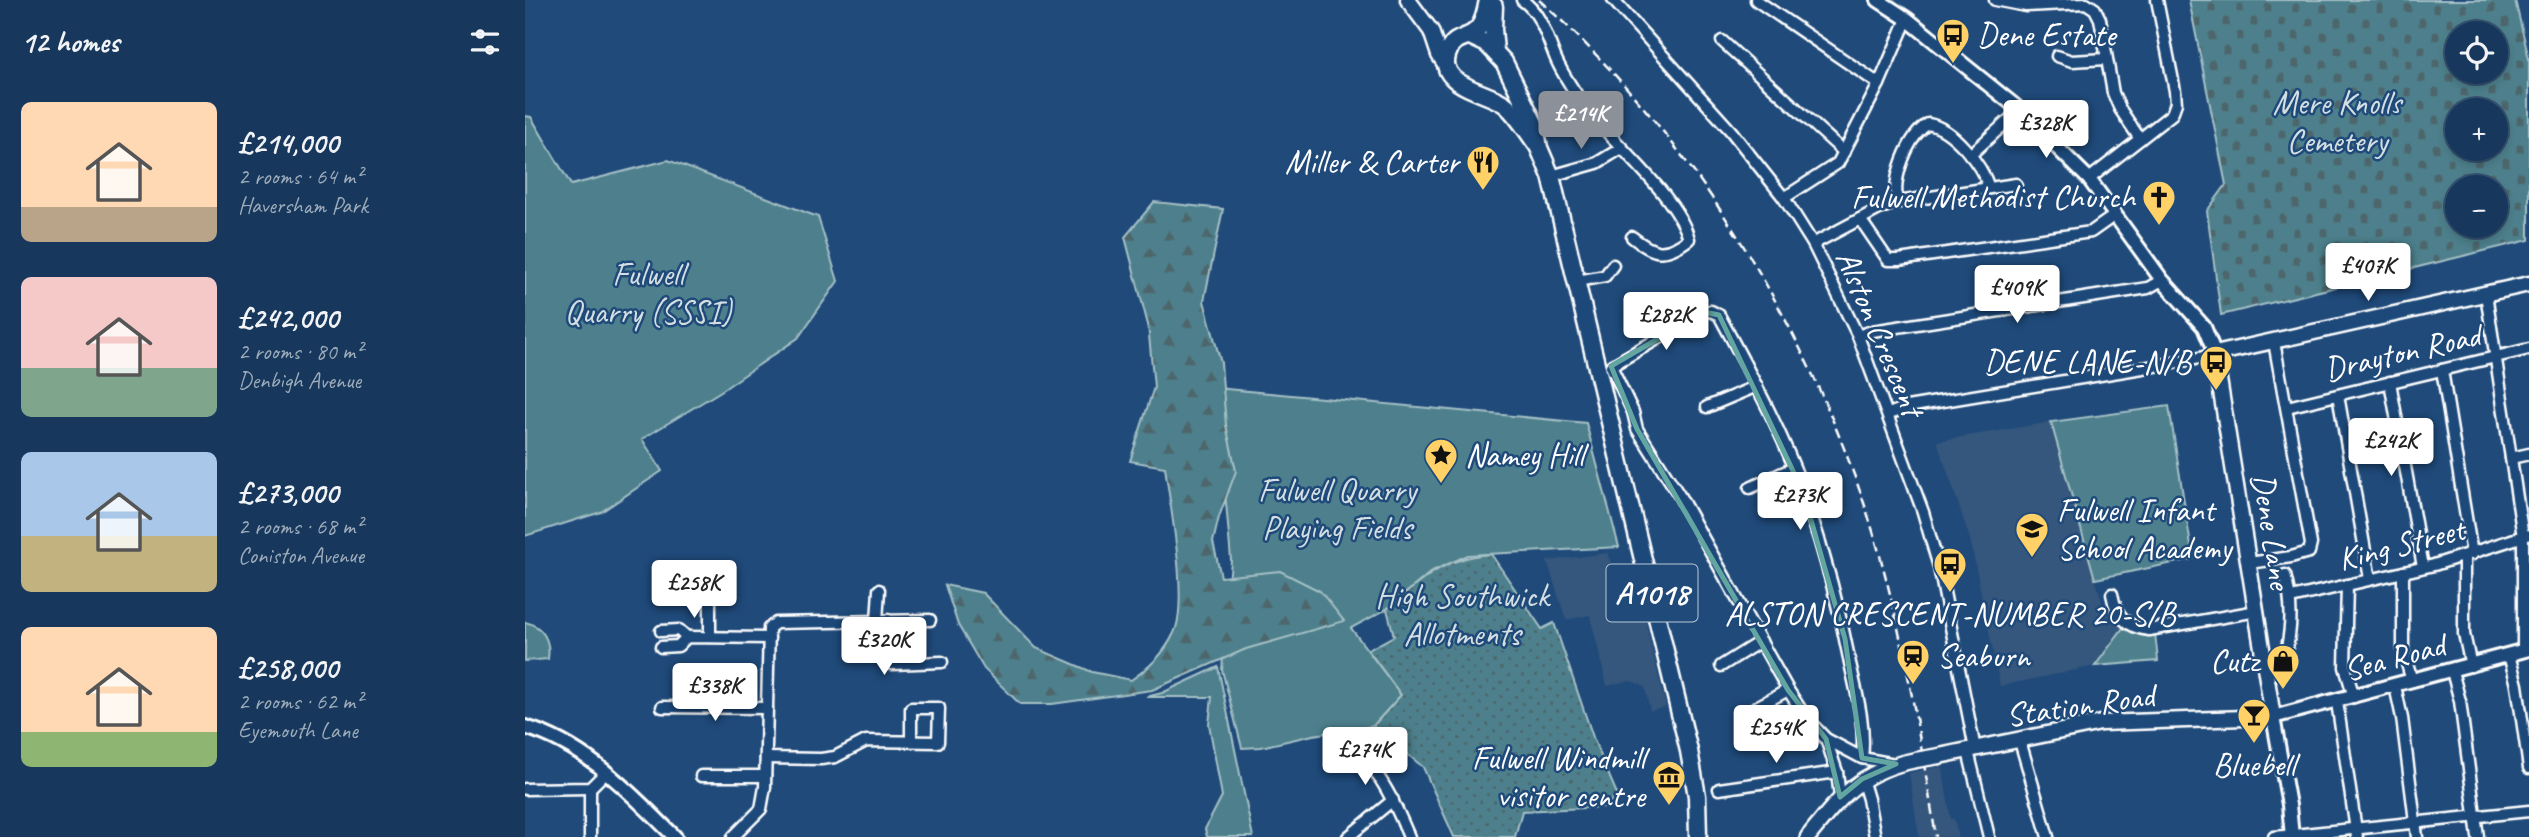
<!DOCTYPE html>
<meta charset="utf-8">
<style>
body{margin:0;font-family:Caveat,sans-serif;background:#203f62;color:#f1f3f6;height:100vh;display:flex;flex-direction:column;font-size:26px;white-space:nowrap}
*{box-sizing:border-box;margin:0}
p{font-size:23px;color:#9eacbb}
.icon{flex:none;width:38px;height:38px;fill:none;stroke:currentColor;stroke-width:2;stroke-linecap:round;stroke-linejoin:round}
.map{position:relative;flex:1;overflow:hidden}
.side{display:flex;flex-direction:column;background:#17385c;width:525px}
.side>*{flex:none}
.buttons{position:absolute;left:1920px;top:21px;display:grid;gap:14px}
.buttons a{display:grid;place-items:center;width:63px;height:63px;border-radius:50%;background:#17385c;box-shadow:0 4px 10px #0003,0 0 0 2px #365272;font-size:35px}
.price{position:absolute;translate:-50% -60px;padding:0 16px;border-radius:7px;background:#fff;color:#222;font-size:23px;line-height:46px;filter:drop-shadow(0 2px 4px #0008)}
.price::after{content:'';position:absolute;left:50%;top:42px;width:21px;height:16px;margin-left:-10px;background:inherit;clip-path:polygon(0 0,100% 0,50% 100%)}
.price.on{background:#8c9099;color:#fff}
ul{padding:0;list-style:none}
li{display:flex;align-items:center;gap:21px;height:175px;padding:0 21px}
li span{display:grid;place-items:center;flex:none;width:196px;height:140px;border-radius:10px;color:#555}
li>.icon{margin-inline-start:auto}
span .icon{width:84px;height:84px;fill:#fffc;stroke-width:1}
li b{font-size:30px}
h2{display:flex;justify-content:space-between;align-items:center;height:84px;padding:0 21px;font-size:30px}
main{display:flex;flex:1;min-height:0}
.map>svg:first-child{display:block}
.built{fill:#34577d}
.green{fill:#4e808c;stroke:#a6c0c6;stroke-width:2}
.forest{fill:url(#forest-firs);stroke:#a6c0c6;stroke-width:2}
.cemetery{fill:url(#cemetery-stones);stroke:#a6c0c6;stroke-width:2;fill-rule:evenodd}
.garden{fill:url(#garden-dots);stroke:#a6c0c6;stroke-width:2}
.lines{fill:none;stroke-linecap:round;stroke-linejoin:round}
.minor-casing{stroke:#fff;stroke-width:15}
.tertiary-casing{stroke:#fff;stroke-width:18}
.secondary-casing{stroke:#fff;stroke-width:19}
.primary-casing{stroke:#fff;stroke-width:19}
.trunk-casing{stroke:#fff;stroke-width:21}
.minor{stroke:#1f4a7a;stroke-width:10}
.tertiary{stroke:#1f4a7a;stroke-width:12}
.secondary{stroke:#1f4a7a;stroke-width:14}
.primary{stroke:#1f4a7a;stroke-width:14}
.trunk{stroke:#1f4a7a;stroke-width:16}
.rail{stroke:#fff;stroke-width:2.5;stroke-dasharray:10 5;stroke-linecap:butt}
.secondary-bridge-casing{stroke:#fff;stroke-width:19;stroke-linecap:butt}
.secondary-bridge{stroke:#1f4a7a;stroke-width:14}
.marked{fill:none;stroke:#63a6a1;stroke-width:5;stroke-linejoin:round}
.labels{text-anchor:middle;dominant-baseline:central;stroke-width:5;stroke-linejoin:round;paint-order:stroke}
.shield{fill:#1f4a7a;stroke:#bcc9d7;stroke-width:2}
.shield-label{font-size:32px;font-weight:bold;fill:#fff}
.poi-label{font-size:33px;fill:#fff;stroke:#1f4a7a;text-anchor:end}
.park-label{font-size:33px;fill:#d3dfe2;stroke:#1f4a7a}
.street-label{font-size:33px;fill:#fff;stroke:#1f4a7a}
</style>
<main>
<section class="side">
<h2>12 homes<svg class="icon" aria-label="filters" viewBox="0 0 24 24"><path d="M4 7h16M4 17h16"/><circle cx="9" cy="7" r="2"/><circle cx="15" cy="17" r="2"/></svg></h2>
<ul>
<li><span style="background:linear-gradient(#ffd9b3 75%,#b9a48a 0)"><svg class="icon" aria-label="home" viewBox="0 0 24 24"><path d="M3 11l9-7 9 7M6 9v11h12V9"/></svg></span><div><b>£214,000</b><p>2 rooms · 64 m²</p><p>Haversham Park</p></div></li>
<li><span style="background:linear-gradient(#f6c9c9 65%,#7fa58c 0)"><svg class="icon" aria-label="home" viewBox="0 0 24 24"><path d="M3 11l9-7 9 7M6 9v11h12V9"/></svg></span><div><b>£242,000</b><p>2 rooms · 80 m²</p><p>Denbigh Avenue</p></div></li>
<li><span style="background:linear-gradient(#a9c7e8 60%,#c2b280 0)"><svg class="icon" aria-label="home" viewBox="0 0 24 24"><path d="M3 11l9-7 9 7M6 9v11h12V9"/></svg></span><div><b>£273,000</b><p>2 rooms · 68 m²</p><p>Coniston Avenue</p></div></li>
<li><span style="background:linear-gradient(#ffd9b3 75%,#8fb573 0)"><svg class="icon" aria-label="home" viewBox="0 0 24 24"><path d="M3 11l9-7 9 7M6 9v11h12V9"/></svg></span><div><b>£258,000</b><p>2 rooms · 62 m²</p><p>Eyemouth Lane</p></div></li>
</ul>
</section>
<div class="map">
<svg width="2004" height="837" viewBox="0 0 2004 837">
<defs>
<pattern id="forest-firs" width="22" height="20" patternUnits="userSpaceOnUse" patternTransform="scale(1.75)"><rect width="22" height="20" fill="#4e808c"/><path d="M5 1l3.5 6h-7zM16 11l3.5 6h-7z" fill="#4d666c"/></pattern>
<pattern id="cemetery-stones" width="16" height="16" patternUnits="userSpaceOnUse" patternTransform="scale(1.75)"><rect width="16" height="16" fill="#4e808c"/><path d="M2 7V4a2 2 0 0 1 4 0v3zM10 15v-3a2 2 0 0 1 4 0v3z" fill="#4d666c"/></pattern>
<pattern id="garden-dots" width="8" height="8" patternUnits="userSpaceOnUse" patternTransform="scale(1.75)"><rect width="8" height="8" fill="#4e808c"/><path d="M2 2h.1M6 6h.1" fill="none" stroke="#4d666c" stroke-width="1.8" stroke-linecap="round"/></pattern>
</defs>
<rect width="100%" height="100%" fill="#1f4a7a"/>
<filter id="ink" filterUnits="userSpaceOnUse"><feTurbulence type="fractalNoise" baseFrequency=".0143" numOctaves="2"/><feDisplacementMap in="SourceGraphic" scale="14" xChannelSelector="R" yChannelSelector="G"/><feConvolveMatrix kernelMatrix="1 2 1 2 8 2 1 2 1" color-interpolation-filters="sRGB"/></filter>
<g filter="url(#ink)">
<g class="built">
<path d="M1526 422 1579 609 1598 628 1570 666 1475 686 1445 539 1412 441Z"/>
<path d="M1083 553 1087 568 1107 566 1141 707 1125 711 1120 688 1115 684 1104 681 1082 686 1065 615 1041 620 1022 561Z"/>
<path d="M1417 766 1426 819 1429 818 1433 837H1394L1384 773Z"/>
</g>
<g class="green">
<path d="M0 116 6 117 46 185 143 160 293 217 313 281 273 338 196 391 117 439 137 471 76 512 0 536Z"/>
<path d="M691 388 1061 423 1094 547 943 555 907 571 862 609 826 628 876 695 848 726 788 735 736 747 717 748 697 670 706 560Z"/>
<path d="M1644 406 1668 559 1570 579 1526 422Z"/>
<path d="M0 622C18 626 26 641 23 659L0 661Z"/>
<path d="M1598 628 1612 633H1630L1633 661 1570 666Z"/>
<path d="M693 667 728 837H682L680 829 697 796 684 724 687 697H621L637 693Z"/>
</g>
<path class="forest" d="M629 202 698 209 679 301 696 363 701 425 711 471 694 517 688 542 696 577 755 571 795 591 819 621 721 649 627 690 527 704H495L459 669 433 625 420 585 458 593 511 648 567 672 606 680C625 667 639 654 649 633 664 602 645 505 640 467L605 461 629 387 623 325 600 237Z"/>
<path class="cemetery" d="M1664 0H1990L2004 59V240L1696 315 1682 211 1701 185ZM1932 33H1970V72H1932ZM1932 110H1970V149H1932ZM1932 187H1970V226H1932Z"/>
<path class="garden" d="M966 554 1017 629 1029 623 1069 740 1092 794 1081 807 997 811 990 837H929L898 767 848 726 876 695 843 650 869 636 862 609C897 580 918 557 966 554Z"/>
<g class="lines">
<defs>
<g id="minor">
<path d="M997 0C1017 14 1022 38 1031 59 1037 73 1047 88 1056 101 1084 141 1152 194 1164 239 1139 258 1129 254 1107 237"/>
<path d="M1088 0 1206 131 1259 198 1288 244 1333 336 1398 512 1414 567 1450 749"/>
<path d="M1231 0 1354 84"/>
<path d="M1470 0 1501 6 1561 3 1570 9 1575 19 1588 93 1595 109 1615 139"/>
<path d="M1197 41 1319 152"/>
<path d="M1532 56 1547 61 1581 59"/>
<path d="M1445 155 1495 110"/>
<path d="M1026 176 1072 163 1095 149"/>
<path d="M1564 179 1647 114 1651 103 1650 91 1632 0"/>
<path d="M1259 198 1313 163 1354 84 1382 19"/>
<path d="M1373 202C1366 180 1383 136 1403 124 1428 128 1457 165 1464 188"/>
<path d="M1335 219 1363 260H1374L1566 232 1590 215"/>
<path d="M1288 244 1354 209 1373 202 1491 184"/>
<path d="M1052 281 1080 276 1088 265"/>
<path d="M1961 294 1998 537V650"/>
<path d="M1333 336 1347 331 1623 288 1637 280"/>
<path d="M1086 366 1179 312 1186 311 1194 315C1225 373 1257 431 1279 493 1298 548 1314 606 1325 663 1332 695 1341 726 1337 758"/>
<path d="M1086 366 1108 412 1112 429 1154 495 1263 690 1282 719 1301 739"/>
<path d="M1917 370 1947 554"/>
<path d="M1865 382 1898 567"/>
<path d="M1813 395 1845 579"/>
<path d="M1182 407 1232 386"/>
<path d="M1762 407 2004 349"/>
<path d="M1364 414 1382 407 1666 360 1690 354"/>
<path d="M1986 458 2004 454"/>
<path d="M1225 488 1268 468"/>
<path d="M1939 557V634L1946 666"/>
<path d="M1724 563 1766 557 1784 552 1786 544 1749 342"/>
<path d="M1878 572V650L1887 681"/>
<path d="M1822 585 1820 667 1829 697"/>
<path d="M1587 594C1591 616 1601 627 1624 630L1732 611"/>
<path d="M1766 598 1909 565 2002 535"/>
<path d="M185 602V637"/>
<path d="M363 620 364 657 367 664 417 662"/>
<path d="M352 621 354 590"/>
<path d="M136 631 154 630 162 637"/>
<path d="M136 647 153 646 162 637 244 638"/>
<path d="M1984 655 1992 685 2004 768"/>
<path d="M1196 666 1236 641"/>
<path d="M1927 671 1935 701 1953 837"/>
<path d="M1756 675C1765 639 1770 612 1760 575"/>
<path d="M1870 686 1877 718 1892 837"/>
<path d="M1812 702 1832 837"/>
<path d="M137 707 242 708"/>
<path d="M1226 710 1263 690"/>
<path d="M1495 741 1523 837"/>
<path d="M1443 751 1464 837"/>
<path d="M241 758 296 759 310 757 341 741 413 742 414 708H386V741"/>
<path d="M814 763C819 760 823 756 829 757 852 759 876 818 884 837"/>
<path d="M176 776H240"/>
<path d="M1337 779 1343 799 1350 837"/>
<path d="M0 789 65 788 81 772"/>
<path d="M1194 789 1312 772"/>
<path d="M1315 797 1312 772 1301 739 1337 758 1370 764"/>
<path d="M65 837V788"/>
<path d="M208 837 236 809 240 787 244 628 251 623 405 620"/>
<path d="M823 837 868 800"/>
<path d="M1749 837 2004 811"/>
</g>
<g id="tertiary">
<path d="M1353 0 1382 19 1490 106 1564 179 1637 280 1679 327 1690 354"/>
<path d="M0 727C62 745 106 794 150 837"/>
<path d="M1767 837 1764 805 1748 717 2004 649"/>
</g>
<g id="secondary">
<path d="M1414 756 1576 723 1748 717 1690 354 2004 284"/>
<path d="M1283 837C1316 796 1336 770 1391 760"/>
</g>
<path id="primary" d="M883 0 906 31 914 55 923 68"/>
<g id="trunk">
<path d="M963 0C960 15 958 30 942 36 935 39 929 40 925 48 905 87 966 91 982 106 994 117 1003 133 1013 146"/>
<path d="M969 6 968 29 970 51"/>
<path d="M945 36 962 44 979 62 1010 125 1014 148 1026 176 1164 751 1172 796 1173 837"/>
</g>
</defs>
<use href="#minor" class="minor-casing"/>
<use href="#tertiary" class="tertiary-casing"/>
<use href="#secondary" class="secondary-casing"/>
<use href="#primary" class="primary-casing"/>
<use href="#trunk" class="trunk-casing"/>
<use href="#minor" class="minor"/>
<use href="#tertiary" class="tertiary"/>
<use href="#secondary" class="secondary"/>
<use href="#primary" class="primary"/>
<use href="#trunk" class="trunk"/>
<path class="rail" d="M1014 0C1165 134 1276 316 1340 506 1375 613 1393 726 1411 837"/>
<defs>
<path id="secondary-bridge" d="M1391 760 1414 756"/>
</defs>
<use href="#secondary-bridge" class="secondary-bridge-casing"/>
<use href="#secondary-bridge" class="secondary-bridge"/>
</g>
</g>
<path class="marked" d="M1179 312 1194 315 1278 492 1320 639 1337 758 1371 764 1337 779 1315 797 1301 739 1263 690 1112 429 1086 366Z"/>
<defs>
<symbol id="bus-pin" viewBox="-11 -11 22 30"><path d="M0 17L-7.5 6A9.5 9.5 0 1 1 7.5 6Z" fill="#ffd166" stroke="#1f4a7a"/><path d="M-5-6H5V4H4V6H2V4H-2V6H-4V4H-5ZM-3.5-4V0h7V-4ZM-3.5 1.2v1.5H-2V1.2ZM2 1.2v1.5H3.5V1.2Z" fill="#111"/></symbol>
<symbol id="restaurant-pin" viewBox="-11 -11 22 30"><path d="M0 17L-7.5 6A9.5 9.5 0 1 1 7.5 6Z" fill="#ffd166" stroke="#1f4a7a"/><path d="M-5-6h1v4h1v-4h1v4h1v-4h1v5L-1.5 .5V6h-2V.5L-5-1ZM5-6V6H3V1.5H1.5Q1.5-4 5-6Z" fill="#111"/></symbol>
<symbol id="church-pin" viewBox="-11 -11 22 30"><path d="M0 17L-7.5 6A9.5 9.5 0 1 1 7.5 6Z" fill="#ffd166" stroke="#1f4a7a"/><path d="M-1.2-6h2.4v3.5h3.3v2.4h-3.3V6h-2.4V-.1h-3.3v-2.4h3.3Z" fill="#111"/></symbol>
<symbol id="sight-pin" viewBox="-11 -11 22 30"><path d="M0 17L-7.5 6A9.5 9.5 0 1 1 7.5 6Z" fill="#ffd166" stroke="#1f4a7a"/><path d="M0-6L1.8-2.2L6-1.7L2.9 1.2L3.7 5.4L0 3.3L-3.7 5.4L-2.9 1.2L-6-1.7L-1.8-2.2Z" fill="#111"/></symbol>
<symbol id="school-pin" viewBox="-11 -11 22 30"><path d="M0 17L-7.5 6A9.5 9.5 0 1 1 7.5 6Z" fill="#ffd166" stroke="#1f4a7a"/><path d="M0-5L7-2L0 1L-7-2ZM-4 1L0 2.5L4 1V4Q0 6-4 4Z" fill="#111"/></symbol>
<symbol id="station-pin" viewBox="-11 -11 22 30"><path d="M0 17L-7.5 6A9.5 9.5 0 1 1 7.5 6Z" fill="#ffd166" stroke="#1f4a7a"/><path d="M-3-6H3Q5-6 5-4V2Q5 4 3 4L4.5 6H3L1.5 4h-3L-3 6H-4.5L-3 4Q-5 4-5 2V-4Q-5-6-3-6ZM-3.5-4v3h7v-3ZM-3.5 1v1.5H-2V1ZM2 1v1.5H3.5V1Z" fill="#111"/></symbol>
<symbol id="shop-pin" viewBox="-11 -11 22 30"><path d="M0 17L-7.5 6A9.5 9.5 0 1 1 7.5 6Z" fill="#ffd166" stroke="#1f4a7a"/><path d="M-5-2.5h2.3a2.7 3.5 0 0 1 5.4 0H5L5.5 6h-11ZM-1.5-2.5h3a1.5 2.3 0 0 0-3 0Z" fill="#111"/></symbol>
<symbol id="bar-pin" viewBox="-11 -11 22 30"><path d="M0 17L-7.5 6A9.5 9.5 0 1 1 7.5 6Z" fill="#ffd166" stroke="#1f4a7a"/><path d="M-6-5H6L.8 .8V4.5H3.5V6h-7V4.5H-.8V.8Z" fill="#111"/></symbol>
<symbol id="museum-pin" viewBox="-11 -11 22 30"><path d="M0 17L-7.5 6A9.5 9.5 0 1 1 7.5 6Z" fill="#ffd166" stroke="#1f4a7a"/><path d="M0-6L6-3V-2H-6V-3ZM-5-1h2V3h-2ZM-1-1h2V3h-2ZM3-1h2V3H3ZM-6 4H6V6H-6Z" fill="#111"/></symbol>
</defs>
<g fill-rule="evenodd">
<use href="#bus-pin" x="1409" y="16" width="38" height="52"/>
<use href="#restaurant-pin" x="939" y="143" width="38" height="52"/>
<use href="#church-pin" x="1615" y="178" width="38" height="52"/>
<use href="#bus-pin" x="1672" y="343" width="38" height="52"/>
<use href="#sight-pin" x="897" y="436" width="38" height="52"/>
<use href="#school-pin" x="1488" y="510" width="38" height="52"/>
<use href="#bus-pin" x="1406" y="545" width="38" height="52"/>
<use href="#station-pin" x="1369" y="637" width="38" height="52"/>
<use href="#shop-pin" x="1739" y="642" width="38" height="52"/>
<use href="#bar-pin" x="1710" y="696" width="38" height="52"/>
<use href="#museum-pin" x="1125" y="758" width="38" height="52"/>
</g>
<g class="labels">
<rect class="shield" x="1081.5" y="564.5" width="91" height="57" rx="5"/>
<g class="shield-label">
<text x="1127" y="593">A1018</text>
</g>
<g class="poi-label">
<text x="1452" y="35" text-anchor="start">Dene Estate</text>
<text x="934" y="162">Miller &amp; Carter</text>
<text x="1610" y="197">Fulwell Methodist Church</text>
<text x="1666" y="362">DENE LANE-N/B</text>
<text x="940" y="455" text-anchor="start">Namey Hill</text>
<text x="1532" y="510" text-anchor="start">Fulwell Infant<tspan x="1532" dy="38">School Academy</tspan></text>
<text x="1425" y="614" text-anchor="middle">ALSTON CRESCENT-NUMBER 20-S/B</text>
<text x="1412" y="656" text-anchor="start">Seaburn</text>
<text x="1734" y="661">Cutz</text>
<text x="1120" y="758">Fulwell Windmill<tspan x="1120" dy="38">visitor centre</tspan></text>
<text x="1729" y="765" text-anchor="middle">Bluebell</text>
</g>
<g class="park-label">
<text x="1812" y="103">Mere Knolls<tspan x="1812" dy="38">Cemetery</tspan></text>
<text x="123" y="274">Fulwell<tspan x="123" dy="38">Quarry (SSSI)</tspan></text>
<text x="812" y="490">Fulwell Quarry<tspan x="812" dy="38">Playing Fields</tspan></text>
<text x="937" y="596">High Southwick<tspan x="937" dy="38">Allotments</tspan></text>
</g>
<g class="street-label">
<text transform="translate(1355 333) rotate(67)">Alston Crescent</text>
<text transform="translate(1877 352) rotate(-13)">Drayton Road</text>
<text transform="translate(1747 531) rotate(81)">Dene Lane</text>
<text transform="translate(1876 544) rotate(-14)">King Street</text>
<text transform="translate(1869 657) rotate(-15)">Sea Road</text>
<text transform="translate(1555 705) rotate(-8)">Station Road</text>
</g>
</g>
</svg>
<div class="buttons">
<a><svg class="icon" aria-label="locate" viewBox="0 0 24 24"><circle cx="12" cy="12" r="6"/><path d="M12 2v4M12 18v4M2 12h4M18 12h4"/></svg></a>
<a>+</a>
<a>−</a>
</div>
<b class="price on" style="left:1056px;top:151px">£214K</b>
<b class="price" style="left:1521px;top:160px">£328K</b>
<b class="price" style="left:1843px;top:303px">£407K</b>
<b class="price" style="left:1492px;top:325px">£409K</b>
<b class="price" style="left:1141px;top:352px">£282K</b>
<b class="price" style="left:1866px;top:478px">£242K</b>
<b class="price" style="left:1275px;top:532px">£273K</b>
<b class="price" style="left:169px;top:620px">£258K</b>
<b class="price" style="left:359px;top:677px">£320K</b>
<b class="price" style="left:190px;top:723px">£338K</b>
<b class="price" style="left:1251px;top:765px">£254K</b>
<b class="price" style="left:840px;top:787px">£274K</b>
</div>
</main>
